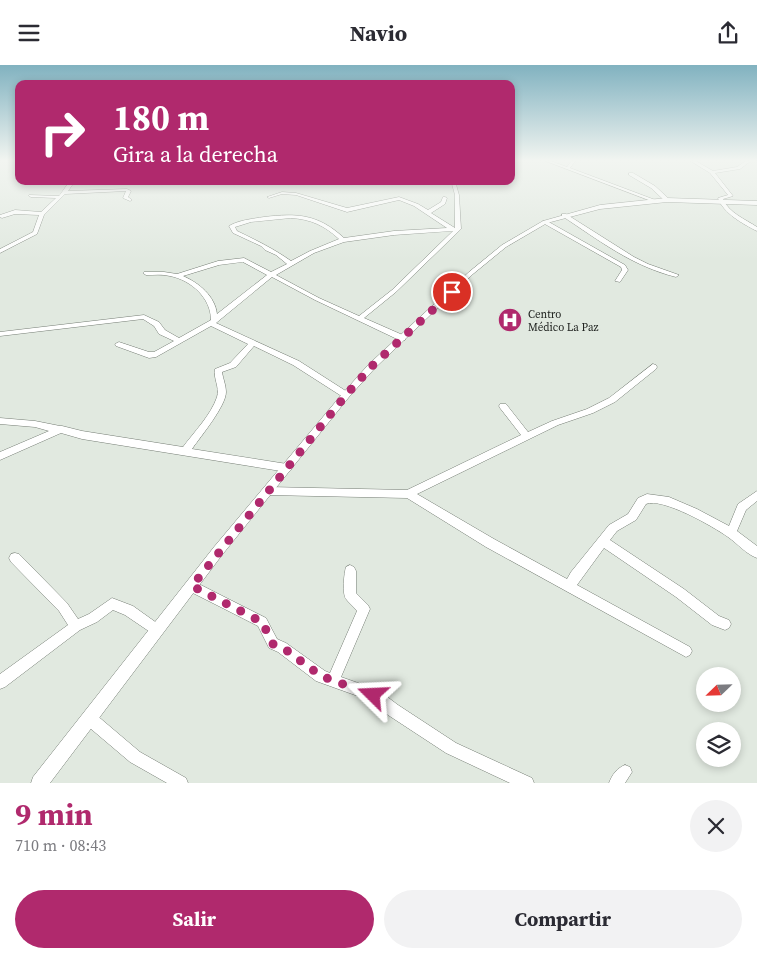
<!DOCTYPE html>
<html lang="es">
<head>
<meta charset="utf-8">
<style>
  body { margin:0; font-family:"Source Serif 4",serif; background:#f2f2f3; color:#2b2b33; height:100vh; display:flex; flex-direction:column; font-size:19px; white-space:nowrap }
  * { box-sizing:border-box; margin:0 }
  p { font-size:16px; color:#7c7c81 }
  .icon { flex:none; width:28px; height:28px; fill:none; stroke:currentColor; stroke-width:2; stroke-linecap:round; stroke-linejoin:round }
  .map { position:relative; height:718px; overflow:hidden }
  .side { display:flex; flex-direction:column; background:#fff; flex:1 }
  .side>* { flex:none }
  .top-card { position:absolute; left:15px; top:15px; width:500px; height:105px; border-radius:10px; box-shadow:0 2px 8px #0003; background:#b0296d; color:#fff; overflow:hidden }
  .needle { width:32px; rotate:247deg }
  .buttons { position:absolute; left:696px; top:602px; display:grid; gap:10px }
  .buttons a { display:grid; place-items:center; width:45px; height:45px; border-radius:50%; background:#fff; box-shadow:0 2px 8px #0003; font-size:25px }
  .pin { position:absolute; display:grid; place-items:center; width:42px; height:42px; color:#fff; margin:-21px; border:2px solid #fff; border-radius:50%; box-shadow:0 1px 5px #0007 }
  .me { position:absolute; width:55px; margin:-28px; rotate:291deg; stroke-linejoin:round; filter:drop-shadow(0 0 4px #0008) }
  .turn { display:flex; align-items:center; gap:18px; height:105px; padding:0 15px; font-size:22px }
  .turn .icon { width:65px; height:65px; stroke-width:2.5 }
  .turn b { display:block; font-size:35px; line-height:42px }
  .round { display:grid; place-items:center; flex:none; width:52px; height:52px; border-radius:26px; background:#f2f2f3 }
  .headline { display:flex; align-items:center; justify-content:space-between; height:85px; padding:0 15px }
  h1 { font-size:30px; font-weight:700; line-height:38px; color:#b0296d }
  .action { display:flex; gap:10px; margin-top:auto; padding:10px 15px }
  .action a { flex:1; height:58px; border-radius:30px; background:#b0296d; color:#fff; font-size:20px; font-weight:700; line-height:58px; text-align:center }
  .action a+a { background:#f2f2f3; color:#2b2b33 }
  header { display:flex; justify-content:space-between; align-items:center; height:65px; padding:0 15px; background:#fff; font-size:22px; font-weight:700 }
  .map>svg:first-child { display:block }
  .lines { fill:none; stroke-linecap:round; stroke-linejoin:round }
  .minor-casing { stroke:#757d74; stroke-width:1 }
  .major-casing { stroke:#757d74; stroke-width:1 }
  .minor { fill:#fff; fill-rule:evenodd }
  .major { fill:#fff; fill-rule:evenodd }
  .route { stroke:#b0296d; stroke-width:9; stroke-dasharray:0 16.2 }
  .labels { text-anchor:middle; stroke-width:5; stroke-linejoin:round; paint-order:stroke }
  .far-poi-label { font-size:11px; fill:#202320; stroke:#e1e9e0; text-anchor:start }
</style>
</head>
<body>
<header><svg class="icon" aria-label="menu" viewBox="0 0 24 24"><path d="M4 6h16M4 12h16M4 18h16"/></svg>Navio<svg class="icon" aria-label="share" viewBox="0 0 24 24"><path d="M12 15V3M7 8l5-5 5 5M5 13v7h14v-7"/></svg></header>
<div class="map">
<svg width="757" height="718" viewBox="0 0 757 718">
  <rect width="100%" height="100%" fill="#e1e9e0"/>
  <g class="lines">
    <g class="minor-casing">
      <path id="minor" d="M543 95H548L567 102 572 95H576L570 103 658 136 654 137Z
        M689 95H694L713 106 737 102 747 95H752L740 104 715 108 733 131 723 134C729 148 745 154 757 162V166C743 159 723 148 718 133L728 130 710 108Z
        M629 108H633L655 121 669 134V136H665L651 123 629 110Z
        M70 116H75L68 126 127 124 131 126 128 132 132 135 130 136 123 133 126 126 65 129 44 150 37 169 0 188V184L33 167 39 150 15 149 2 153 0 152V150L15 145 41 147 56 133 31 132 29 131V130L59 131Z
        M433 116H455L459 130 461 164 396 227 364 253 405 271V275H399L315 235 272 212 216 258 299 296 349 328 350 330 346 333 343 332 293 300 254 281 236 302 222 307C223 314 226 320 226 327 226 341 201 371 192 384L287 399 290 400 292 403 290 406 287 407 82 374 61 368 0 395V387L49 366 35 362 0 359V353L35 356 60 361H62L82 366 183 382C194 367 211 350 217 332 220 322 213 313 215 304L230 298 248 279 211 261 156 292 149 293 116 281 115 279 119 277 149 287H154L174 276 159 269 154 261 143 254 0 271V267L144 250 159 257 165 265 179 273 211 255C211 233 191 215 170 211 162 209 154 210 146 210L143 208 144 207H164L177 209 218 196 244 193 271 207 287 199 276 190 265 185 261 181 233 168 229 161C239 155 252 154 264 152 297 148 318 149 344 173L394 166 447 163 414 141 399 135 347 147 296 130 282 129 269 133 267 132 282 127 296 128 347 143 399 132 418 139 428 145 441 137 443 132H445L447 133 445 139 431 148 455 163V130L452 119ZM291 153C311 154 325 161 339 174L310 186 291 196C274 184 256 175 237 166L235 162 251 157ZM453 166 392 225 359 251 319 233 276 210 314 188 344 177 394 170ZM243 197 267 210 217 249C215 231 199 218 183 211L219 200Z
        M562 149H566L634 192 648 199 679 210 676 212C632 201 600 176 562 151Z
        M543 156H547L625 200 628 205 620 217 615 216 622 205 621 202 543 158Z
        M653 299 656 300 657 302 656 304 615 337 593 348 558 360 417 429 494 474 567 514 571 507 609 460 628 449 638 433 647 429 669 432 697 444 729 461 738 439 757 426V436L746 445 737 466 757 481V493C746 489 738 479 728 472 714 462 662 432 646 439L636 455 617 466 610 475 684 524 719 551 729 555 731 559 729 563 725 565 712 560 676 532 604 483 577 520 690 582 692 586 690 590 686 592 486 482 407 433 268 430 265 429 263 426 265 423 268 422 407 425 521 370 500 343 499 341 500 339H506L528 367 552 356 587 344 609 333Z
        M15 488 19 489 67 538 78 554 89 549 112 533 133 541 161 561 163 565 161 569 157 571 153 569 125 550 113 545 97 557 80 565 5 622 0 624V609L68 560 59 546 11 497 9 493 11 489Z
        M350 500 354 502 356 506V528L368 540 370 544 341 612 378 625 398 640 456 678 532 713 534 718H510L446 688 388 650 369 635 316 616 278 587 269 583 258 561 187 525 185 521 187 517 191 515 266 553 277 574 286 578 325 606 330 608 357 546C354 542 349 538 346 534 342 529 344 508 346 502Z
        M89 646 94 648 140 687 186 713 188 718H167L130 697 84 658 82 653 84 648Z
        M625 700 630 702 632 707 625 718H609C612 710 617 703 625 700Z"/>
    </g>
    <g class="major-casing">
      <path id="major" d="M667 133 757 136V140L667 137 600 144 547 158 506 182 473 209 375 303 349 332 222 490 50 718H31L33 712 214 482 343 328 369 299 469 207 502 180 543 156 600 140Z"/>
    </g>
    <use href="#minor" class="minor"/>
    <use href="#major" class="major"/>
  </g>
  <linearGradient id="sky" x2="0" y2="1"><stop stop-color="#81b2c0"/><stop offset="0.49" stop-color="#f2f5f1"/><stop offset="1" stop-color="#f2f5f1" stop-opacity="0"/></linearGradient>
  <rect width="757" height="195" fill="url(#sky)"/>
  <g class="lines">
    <path class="route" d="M373 630 321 611 282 582 273 579 262 557 192 521 346 330 372 301 452 227"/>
  </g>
  <defs>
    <g id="hospital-disc" transform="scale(1.25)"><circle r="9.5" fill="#b0296d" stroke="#e1e9e0"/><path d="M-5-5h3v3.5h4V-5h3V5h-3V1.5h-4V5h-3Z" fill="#fff"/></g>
  </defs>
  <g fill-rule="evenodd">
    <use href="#hospital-disc" x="510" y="255"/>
  </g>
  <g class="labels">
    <g class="far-poi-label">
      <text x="528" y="253">Centro<tspan x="528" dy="13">Médico La Paz</tspan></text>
    </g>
  </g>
</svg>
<div class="buttons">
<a><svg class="needle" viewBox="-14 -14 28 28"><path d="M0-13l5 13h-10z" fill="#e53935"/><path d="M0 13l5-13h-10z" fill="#7c7c81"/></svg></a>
<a><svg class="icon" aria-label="layers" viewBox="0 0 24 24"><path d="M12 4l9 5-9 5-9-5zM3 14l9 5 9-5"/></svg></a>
</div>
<div class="pin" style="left:452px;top:227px;background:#d93025"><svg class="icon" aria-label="arrive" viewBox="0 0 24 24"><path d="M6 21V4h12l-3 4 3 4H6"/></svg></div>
<svg class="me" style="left:373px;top:630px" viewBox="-20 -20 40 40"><path d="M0-17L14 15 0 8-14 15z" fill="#b0296d" stroke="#fff" stroke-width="4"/></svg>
<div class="top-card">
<div class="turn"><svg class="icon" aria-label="right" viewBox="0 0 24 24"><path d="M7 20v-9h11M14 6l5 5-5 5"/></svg><div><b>180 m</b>Gira a la derecha</div></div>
</div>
</div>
<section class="side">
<div class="headline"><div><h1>9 min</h1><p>710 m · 08:43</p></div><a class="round"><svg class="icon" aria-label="close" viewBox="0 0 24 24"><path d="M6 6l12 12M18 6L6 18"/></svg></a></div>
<div class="action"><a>Salir</a><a>Compartir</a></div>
</section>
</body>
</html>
